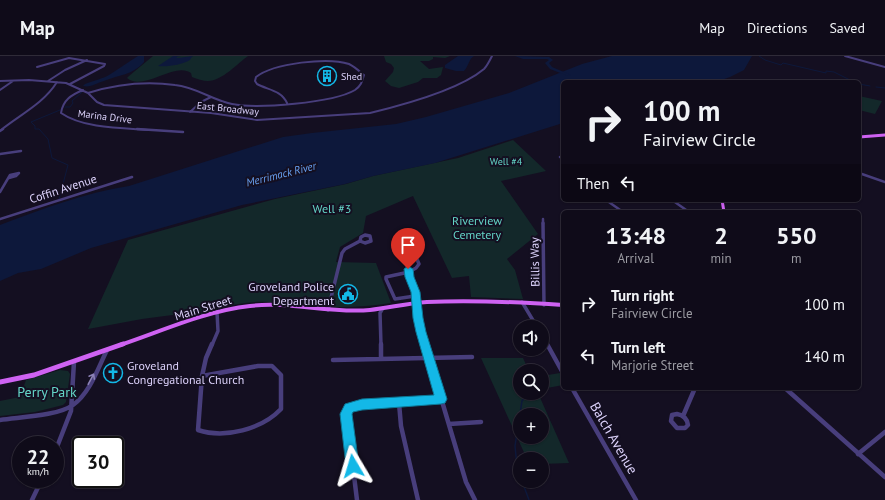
<!DOCTYPE html>
<html lang="en">
<head>
<meta charset="utf-8">
<style>
  body { margin:0; font-family:"PT Sans",sans-serif; background:#1d1926; color:#f1f3f6; height:100vh; display:flex; flex-direction:column; font-size:15px; white-space:nowrap }
  * { box-sizing:border-box; margin:0 }
  p { font-size:13px; color:#9b9ba2 }
  .icon { flex:none; width:22px; height:22px; fill:none; stroke:currentColor; stroke-width:2; stroke-linecap:round; stroke-linejoin:round }
  .map { position:relative; flex:1; overflow:hidden }
  .details { position:absolute; left:561px; top:154px; width:300px; height:180px; display:flex; flex-direction:column; background:#0f0b19; border-radius:6px; box-shadow:0 1px 3px #0004,0 0 0 1px #2f2b38 }
  .details>* { flex:none }
  .top-card { position:absolute; left:561px; top:24px; width:300px; height:122px; border-radius:6px; box-shadow:0 1px 3px #0004,0 0 0 1px #2f2b38; background:#0f0b19; color:#f1f3f6; overflow:hidden }
  .tools { position:absolute; left:513px; top:264px; display:grid; gap:8px }
  .tools a { display:grid; place-items:center; width:36px; height:36px; border-radius:50%; background:#0f0b19; box-shadow:0 1px 3px #0004,0 0 0 1px #2f2b38; font-size:20px }
  .speed { position:absolute; left:12px; top:380px; display:flex; gap:8px; font-size:20px; font-weight:700; text-align:center }
  .speed>* { display:grid; place-content:center; width:52px; height:52px; border-radius:50%; background:#0f0b19; box-shadow:0 1px 3px #0004,0 0 0 1px #2f2b38; line-height:1 }
  .speed small { font-size:10px; font-weight:400 }
  .speed .limit { border:2px solid #111; border-radius:6px; background:#fff; color:#111 }
  .pin { position:absolute; display:grid; place-items:center; width:34px; height:34px; color:#fff; margin:-41px -17px; border-radius:50% 50% 50% 0; rotate:-45deg; box-shadow:0 0 4px #0007 }
  .pin .icon { rotate:45deg }
  .me { position:absolute; width:44px; margin:-22px; rotate:353deg; stroke-linejoin:round; filter:drop-shadow(0 0 3px #0008) }
  .turn { display:flex; align-items:center; gap:14px; height:84px; padding:0 16px; font-size:18px }
  .turn .icon { width:52px; height:52px; stroke-width:2.5 }
  .turn b { display:block; font-size:28px; line-height:34px }
  .then { display:flex; align-items:center; height:38px; padding:0 16px; background:#0003; gap:8px; font-size:15px }
  .eta { display:flex; justify-content:space-evenly; align-items:center; height:68px; text-align:center }
  .eta b { font-size:24px; font-weight:600; line-height:28px }
  ul { padding:0; list-style:none }
  li { display:flex; align-items:center; gap:12px; height:52px; padding:0 16px }
  li div { flex:1 }
  li b { display:block; font-size:15px }
  li em { font-style:normal }
  header { display:flex; align-items:center; gap:24px; box-sizing:border-box; height:56px; padding:0 20px; background:#0f0b19; border-bottom:1px solid #2f2b38 }
  header strong { font-size:19px }
  nav { display:flex; gap:22px; margin-inline-start:auto; font-size:14px }
  .map>svg:first-child { display:block }
  .green { fill:#13282a; fill-rule:evenodd }
  .water { fill:#0d183b }
  .lines { fill:none; stroke-linecap:round; stroke-linejoin:round }
  .stream-far1 { stroke:#0d183b; stroke-width:1 }
  .stream { stroke:#0d183b; stroke-width:1.5 }
  .river { fill:#0d183b; fill-rule:evenodd }
  .minor-far3 { stroke:#483e7c; stroke-width:2 }
  .minor-far2 { stroke:#483e7c; stroke-width:2.5 }
  .minor-far1 { stroke:#483e7c; stroke-width:3.5 }
  .minor { stroke:#483e7c; stroke-width:4.5 }
  .major-far2 { stroke:#ce62f2; stroke-width:3 }
  .major-far1 { stroke:#ce62f2; stroke-width:4 }
  .major { stroke:#ce62f2; stroke-width:5 }
  .oneway { stroke:#8b81b5 }
  .route { fill:#13b8e7; stroke:#0c7896 }
  .labels { text-anchor:middle; stroke-width:4; stroke-linejoin:round; paint-order:stroke }
  .far-poi-label { font-size:10px; fill:#dcd2fb; stroke:#140f21; text-anchor:start }
  .far-street-label { font-size:10px; fill:#dcd2fb; stroke:#140f21 }
  .far-park-label { font-size:10px; fill:#64d5c7; stroke:#140f21 }
  .far-water-label { font-size:11px; font-style:italic; fill:#69a2f3; stroke:#140f21 }
  .street-label { font-size:12px; fill:#dcd2fb; stroke:#140f21 }
  .park-label { font-size:12px; fill:#64d5c7; stroke:#140f21 }
  .poi-label { font-size:12px; fill:#dcd2fb; stroke:#140f21; text-anchor:end }
  .near-park-label { font-size:14px; fill:#64d5c7; stroke:#140f21 }
  .near-street-label { font-size:14px; fill:#dcd2fb; stroke:#140f21 }
</style>
</head>
<body>
<header>
<strong>Map</strong>
<nav><a>Map</a><a>Directions</a><a>Saved</a></nav>
</header>
<div class="map">
<svg width="885" height="444" viewBox="0 0 885 444">
  <rect width="100%" height="100%" fill="#140f21"/>
  <path class="green" d="M153 0H248C238 7 222 25 208 25 203 25 197 23 192 21L191 17C175 5 143 36 127 22L129 20Z
    M384 0H450L445 2 433 1V3L429 5H420L429 13 443 11 441 19 437 22H423L418 26 399 32 391 30 385 25 393 16 394 12 391 8 386 6Z
    M859 40 882 45 875 58 859 54Z
    M513 84 546 115 501 125 538 178 507 203 515 214 523 243 471 241 469 220 452 222 413 140 366 160 363 177 340 191 336 206 376 207 391 247C366 251 340 252 314 250 289 248 264 243 238 248 224 250 210 256 197 260L195 256 142 263 88 273 128 184 275 143 346 128 373 120 458 102Z
    M481 302H523L529 315H520V337H538L569 407 542 408V403H527ZM520 359H542V381H520Z
    M60 314 68 315 70 318 66 346 63 349 35 356 0 360V345L20 341 26 324Z
    M560 317 563 322V329L542 333V320Z"/>
  <path class="water" d="M138 0H144V6C133 19 118 19 104 25 96 27 91 32 83 30L85 28C92 25 102 23 109 19 119 13 128 6 138 0Z
    M173 0H181L176 1 178 2 193 0 191 2 190 4C181 9 168 11 158 10Z
    M458 0H474C468 4 469 10 464 15H456L445 12V9Z
    M612 0H752L744 14 730 21 716 26H563V67L435 107 373 120 345 128 242 149 91 192 41 213 18 217 0 225V169C42 153 84 137 129 130L283 81 312 77 396 68 426 61 509 37 582 8Z"/>
  <g class="lines">
    <path class="stream-far1" d="M759 0 765 4 781 9 783 7 826 17V15L834 16 854 26
      M859 28 870 30
      M876 31 885 32
      M65 51H70L73 47 72 45 82 36
      M59 143 68 109 52 102 48 83 39 73H35V70L31 66 60 54"/>
    <path class="stream" d="M520 423 514 419 517 410 515 390 522 345 529 337
      M522 425 529 444"/>
    <path class="river" d="M515 0 549 1 553 4 549 7 552 11 571 19 568 20 550 13 545 7 549 4 547 3H523Z"/>
    <path class="minor-far3" d="M845 0 885 11
      M37 11 69 2 105 8 104 10 70 28
      M0 25 29 24 66 27 88 37 97 46 104 49 211 57 257 64 370 57C403 49 459 34 484 13 487 10 490 4 492 0
      M48 25 65 14 87 4
      M0 34 13 25
      M83 34C71 39 63 44 61 57 84 73 124 72 151 74
      M88 37C117 28 145 25 175 29 196 31 212 44 232 48 257 53 333 47 355 34 361 30 362 26 364 19 359 15 355 11 349 8 328 1 274 7 256 21L255 25 257 28C268 34 281 34 287 47
      M190 56 201 46 211 41
      M1 74C21 58 43 48 57 26"/>
    <path class="minor-far2" d="M137 73 183 76
      M0 75 3 73
      M0 98 21 95
      M560 101 563 103
      M859 117 885 126
      M0 136 10 119 19 117 16 120 9 122
      M606 144 623 156
      M672 144 689 156
      M0 163 132 121
      M543 163V168"/>
    <path class="minor-far1" d="M543 167 544 249
      M365 179 370 180 371 185 365 187 360 185 361 181Z
      M409 199 416 201 419 208 416 212 409 216 405 203Z
      M409 216C416 240 419 265 425 289
      M409 216 386 221V223L395 243 415 240
      M522 246 537 271
      M328 254 342 197 345 193 360 185
      M542 280 547 289
      M212 289 218 275 217 256
      M381 289 380 257 383 252"/>
    <path class="minor" d="M381 288V303
      M425 288 466 426 475 444
      M547 288 563 317
      M333 304 472 301
      M258 310H272L281 319V353C262 373 225 383 198 374L202 320Z
      M202 320 206 302 212 288
      M572 332 636 444
      M785 332 885 421
      M399 347 441 343
      M677 358C683 359 687 362 688 369L685 372H677L671 365 672 359Z
      M683 360 695 332
      M0 364C19 361 58 360 73 349 90 337 98 312 107 294
      M449 368 481 366
      M55 396 71 355 74 306
      M858 398 885 376
      M32 444 42 423
      M357 444 346 355 353 350 399 347 401 370 418 444"/>
    <path class="major-far2" d="M859 81 885 79
      M722 144 724 156"/>
    <path class="major-far1" d="M120 289C162 275 205 255 250 250 290 245 330 258 370 254 389 252 408 247 427 246 473 244 518 246 563 249"/>
    <path class="major" d="M0 326 34 319 123 288"/>
  </g>
  <defs><path id="oneway-shaft" d="M-6 0H5M1.5-3L5.5 0L1.5 3" fill="none" stroke-width="1.6" stroke-linecap="round" stroke-linejoin="round"/></defs>
  <use class="oneway" href="#oneway-shaft" transform="translate(91 323) rotate(-62)"/>
  <path class="route" d="M408 210 413 213 414 221 420 236 423 262 426 276 447 343 445 347 441 348 362 354 353 356 352 358 359 410 357 415 353 417 348 415 346 410 340 358 345 348 362 343 434 339 416 276 413 262 411 236 405 221 404 213Z"/>
  <defs>
    <g id="building-ring" transform="scale(1)"><circle r="9.5" fill="#140f21" stroke="#13b8e7" stroke-width="1.5"/><path d="M-4-6H4V6H1V3H-1V6H-4ZM-2.5-4.3h1.7v1.8h-1.7ZM.8-4.3h1.7v1.8H.8ZM-2.5-1h1.7V.8h-1.7ZM.8-1h1.7V.8H.8Z" fill="#13b8e7"/></g>
    <g id="civic-ring" transform="scale(1)"><circle r="9.5" fill="#140f21" stroke="#13b8e7" stroke-width="1.5"/><path d="M-.6-6.5H3V-4.5H.6V-3L4-1V1h2V6H-6V1h2V-1L-.6-3ZM-1.2 2.5V6h2.4V2.5Z" fill="#13b8e7"/></g>
    <g id="church-ring" transform="scale(1)"><circle r="9.5" fill="#140f21" stroke="#13b8e7" stroke-width="1.5"/><path d="M-1.2-6h2.4v3.5h3.3v2.4h-3.3V6h-2.4V-.1h-3.3v-2.4h3.3Z" fill="#13b8e7"/></g>
  </defs>
  <g fill-rule="evenodd">
    <use href="#building-ring" x="327" y="20"/>
    <use href="#civic-ring" x="348" y="238"/>
    <use href="#church-ring" x="113" y="317"/>
  </g>
  <g class="labels">
    <g class="far-poi-label">
      <text x="341" y="24">Shed</text>
    </g>
    <g class="far-street-label">
      <text transform="translate(228 52) rotate(6)" y="4">East Broadway</text>
      <text transform="translate(105 60) rotate(7)" y="4">Marina Drive</text>
    </g>
    <g class="far-park-label">
      <text x="506" y="109">Well #4</text>
    </g>
    <g class="far-water-label">
      <text transform="translate(281 118) rotate(-14)" y="4">Merrimack River</text>
    </g>
    <g class="street-label">
      <text transform="translate(63 133) rotate(-18)" y="4">Coffin Avenue</text>
      <text transform="translate(535 206) rotate(-91)" y="4">Billis Way</text>
      <text transform="translate(203 252) rotate(-17)" y="4">Main Street</text>
    </g>
    <g class="park-label">
      <text x="332" y="157">Well #3</text>
      <text x="477" y="169">Riverview<tspan x="477" dy="14">Cemetery</tspan></text>
    </g>
    <g class="poi-label">
      <text x="334" y="235">Groveland Police<tspan x="334" dy="14">Department</tspan></text>
      <text x="127" y="314" text-anchor="start">Groveland<tspan x="127" dy="14">Congregational Church</tspan></text>
    </g>
    <g class="near-park-label">
      <text x="47" y="341">Perry Park</text>
    </g>
    <g class="near-street-label">
      <text transform="translate(614 382) rotate(60)" y="5">Balch Avenue</text>
    </g>
  </g>
</svg>
<div class="tools">
<a><svg class="icon" aria-label="sound" viewBox="0 0 24 24"><path d="M4 9h4l5-4v14l-5-4H4zM17 9q2 3 0 6"/></svg></a>
<a><svg class="icon" aria-label="search" viewBox="0 0 24 24"><circle cx="10" cy="10" r="6"/><path d="M15 15l6 6"/></svg></a>
<a>+</a>
<a>−</a>
</div>
<div class="speed"><div>22<small>km/h</small></div><div class="limit">30</div></div>
<div class="pin" style="left:408px;top:213px;background:#d93025"><svg class="icon" aria-label="arrive" viewBox="0 0 24 24"><path d="M6 21V4h12l-3 4 3 4H6"/></svg></div>
<svg class="me" style="left:353px;top:410px" viewBox="-20 -20 40 40"><path d="M0-17L14 15 0 8-14 15z" fill="#13b8e7" stroke="#fff" stroke-width="4"/></svg>
<div class="top-card">
<div class="turn"><svg class="icon" aria-label="right" viewBox="0 0 24 24"><path d="M7 20v-9h11M14 6l5 5-5 5"/></svg><div><b>100 m</b>Fairview Circle</div></div>
<div class="then">Then<svg class="icon" aria-label="left" viewBox="0 0 24 24"><path d="M17 20v-9H6M10 6l-5 5 5 5"/></svg></div>
</div>
<section class="details">
<div class="eta">
<div><b>13:48</b><p>Arrival</p></div>
<div><b>2</b><p>min</p></div>
<div><b>550</b><p>m</p></div>
</div>
<ul>
<li><svg class="icon" aria-label="right" viewBox="0 0 24 24"><path d="M7 20v-9h11M14 6l5 5-5 5"/></svg><div><b>Turn right</b><p>Fairview Circle</p></div><em>100 m</em></li>
<li><svg class="icon" aria-label="left" viewBox="0 0 24 24"><path d="M17 20v-9H6M10 6l-5 5 5 5"/></svg><div><b>Turn left</b><p>Marjorie Street</p></div><em>140 m</em></li>
</ul>
</section>
</div>
</body>
</html>
